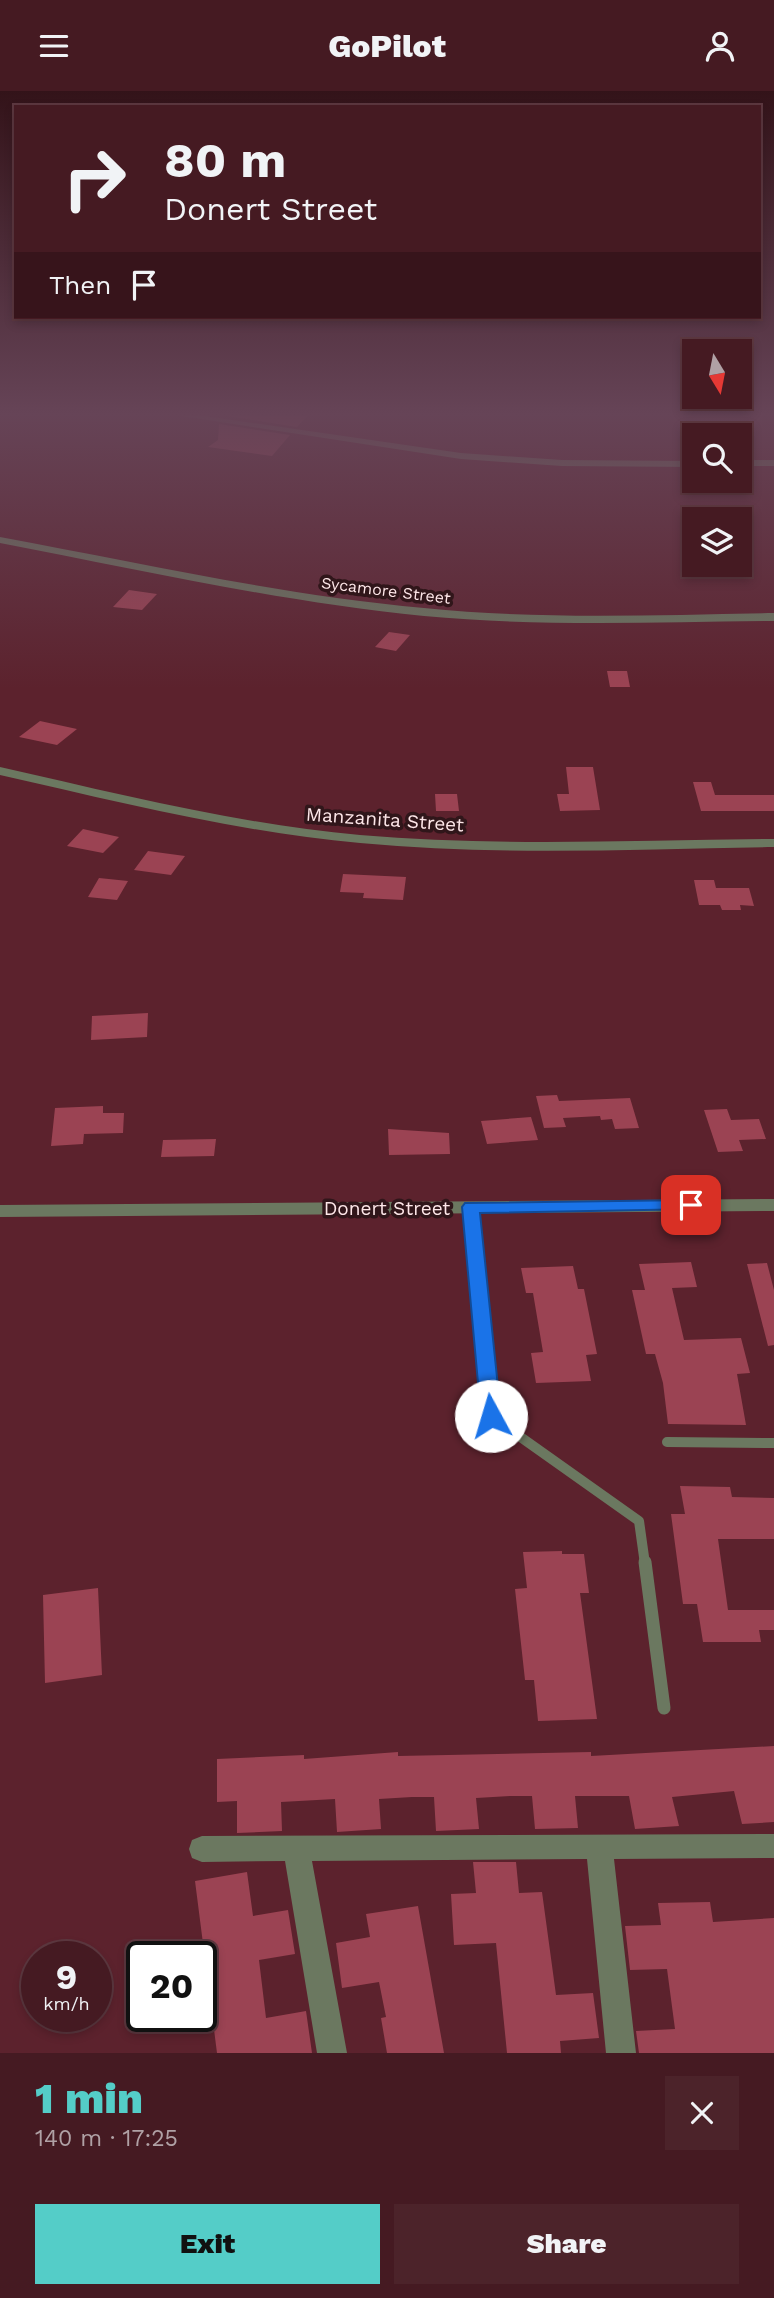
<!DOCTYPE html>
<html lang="en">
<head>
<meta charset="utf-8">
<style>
  body { margin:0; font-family:"Work Sans",sans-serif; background:#4c232a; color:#f1f3f6; height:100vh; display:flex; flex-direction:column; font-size:26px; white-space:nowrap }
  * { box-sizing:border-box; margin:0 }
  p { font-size:23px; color:#b0a1a5 }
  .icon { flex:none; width:38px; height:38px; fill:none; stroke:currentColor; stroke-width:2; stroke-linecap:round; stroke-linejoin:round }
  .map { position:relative; height:1962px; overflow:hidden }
  .drawer { display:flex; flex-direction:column; background:#451a22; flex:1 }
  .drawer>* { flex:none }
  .top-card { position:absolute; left:14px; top:14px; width:747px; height:214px; border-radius:0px; box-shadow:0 4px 10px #0003,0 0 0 2px #5d3840; background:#451a22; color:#f1f3f6; overflow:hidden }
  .needle { width:46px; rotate:170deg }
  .buttons { position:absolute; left:682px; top:248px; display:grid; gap:14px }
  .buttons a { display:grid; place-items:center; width:70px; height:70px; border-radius:0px; background:#451a22; box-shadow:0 4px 10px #0003,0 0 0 2px #5d3840; font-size:35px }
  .speed { position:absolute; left:21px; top:1850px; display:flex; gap:14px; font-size:35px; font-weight:700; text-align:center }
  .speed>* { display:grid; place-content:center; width:91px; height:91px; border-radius:50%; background:#451a22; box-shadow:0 4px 10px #0003,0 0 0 2px #5d3840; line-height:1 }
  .speed small { font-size:18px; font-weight:400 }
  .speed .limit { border:4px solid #111; border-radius:10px; background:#fff; color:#111 }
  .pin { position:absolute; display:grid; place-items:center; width:60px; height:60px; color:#fff; margin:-30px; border-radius:14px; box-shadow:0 4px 10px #0006 }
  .me { position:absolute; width:77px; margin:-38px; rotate:354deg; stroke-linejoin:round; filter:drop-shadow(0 0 5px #0008) }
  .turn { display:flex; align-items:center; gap:24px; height:147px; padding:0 35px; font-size:32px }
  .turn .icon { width:91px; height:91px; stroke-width:2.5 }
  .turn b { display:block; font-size:49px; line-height:60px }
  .then { display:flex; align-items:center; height:66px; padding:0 35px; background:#0003; gap:14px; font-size:26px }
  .round { display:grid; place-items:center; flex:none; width:74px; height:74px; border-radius:0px; background:#4c232a }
  .head { display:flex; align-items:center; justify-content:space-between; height:119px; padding:0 35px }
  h1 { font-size:42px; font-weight:800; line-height:52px; color:#54cdc8 }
  .button { display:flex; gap:14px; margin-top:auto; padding:14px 35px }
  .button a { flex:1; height:80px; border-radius:0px; background:#54cdc8; color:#111; font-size:28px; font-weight:800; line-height:80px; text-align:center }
  .button a+a { background:#4c232a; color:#f1f3f6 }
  header { display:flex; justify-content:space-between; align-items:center; height:91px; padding:0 35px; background:#451a22; font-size:32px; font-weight:800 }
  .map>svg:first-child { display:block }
  .building { fill:#9b4353 }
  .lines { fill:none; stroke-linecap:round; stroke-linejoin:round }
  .service-far1 { stroke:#6b7860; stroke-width:10 }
  .service { stroke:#6b7860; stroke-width:13 }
  .minor { fill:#6b7860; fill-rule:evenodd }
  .route { fill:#1a73e8; stroke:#114b97; stroke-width:2 }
  .labels { text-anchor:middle; stroke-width:7; stroke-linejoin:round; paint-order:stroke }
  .far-street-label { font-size:16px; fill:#fee7e9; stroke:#30161a }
  .street-label { font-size:19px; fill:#fee7e9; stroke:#30161a }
</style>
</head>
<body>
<header><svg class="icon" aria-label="menu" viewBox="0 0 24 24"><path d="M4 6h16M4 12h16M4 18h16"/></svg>GoPilot<svg class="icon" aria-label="person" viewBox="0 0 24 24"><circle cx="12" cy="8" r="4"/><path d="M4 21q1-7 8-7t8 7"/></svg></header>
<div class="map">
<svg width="774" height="1962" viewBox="0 0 774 1962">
  <rect width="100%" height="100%" fill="#5c222d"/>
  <path class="building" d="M220 324H308L297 336Z
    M219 333 290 344 272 365 208 356 218 349Z
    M129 499 157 503 142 519 113 516Z
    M389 541 410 544 396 560 375 556Z
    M607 580H627L630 596H610Z
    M40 630 77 638 57 654 19 646Z
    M566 676H593L600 719 560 720 557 703H569Z
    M693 691H711L715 704H774V720H701Z
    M435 703H457L459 720H436Z
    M83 738 119 746 103 762 67 755Z
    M148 760 185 765 171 784 134 779Z
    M343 783 406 786 403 809 363 807 364 802 340 801Z
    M99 787 128 790 117 809 88 806Z
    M694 789H714L716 797H749L754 815 740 814 741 819H722L720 814H699Z
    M148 922 147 946 91 949 92 925Z
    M557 1004 559 1010 630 1007 639 1037 615 1038 612 1028 601 1029 600 1025 563 1027 566 1036 544 1037 536 1005Z
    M103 1015V1022H124L123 1042 84 1043 83 1053 51 1055 55 1017Z
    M727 1018 731 1029 759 1028 766 1048 739 1049 743 1060 718 1061 704 1019Z
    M531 1026 538 1049 487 1053 481 1030Z
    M388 1038 449 1042 450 1063 389 1064Z
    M216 1048 214 1065 161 1066 163 1049Z
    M691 1171 697 1196 672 1197 684 1249 741 1247 750 1282 737 1283 746 1334 668 1333 663 1292 655 1263H646L632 1199H645L639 1173Z
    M767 1172 774 1199V1254L768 1255 747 1173Z
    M573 1175 578 1198H584L597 1263 586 1264 591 1290 536 1292 531 1262 543 1261 533 1202H526L521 1177Z
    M680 1395 730 1396 732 1406 774 1407V1448H718L728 1519H774V1539H759L761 1551H703L697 1513H683L671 1423H685Z
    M562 1460V1463H584L589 1502H580L597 1628 538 1630 534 1589H525L515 1498 527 1497 523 1461Z
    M98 1497 102 1584 45 1592 43 1504Z
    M774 1655V1731L742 1733 734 1700 672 1706 679 1735 635 1738 629 1705H575L578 1737 535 1738 532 1705H510L476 1707 479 1738 436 1740 434 1706H412L379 1708 381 1738 337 1741 335 1708 281 1711 282 1740 237 1742V1710L217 1711V1668L304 1664V1668L398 1661V1665L591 1661V1665Z
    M473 1771H516L519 1802 542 1801 556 1904 593 1902 599 1947 560 1950 561 1962H507L496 1852 454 1854 451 1803 476 1802Z
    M247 1781 253 1825 288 1819 295 1863 259 1869 266 1927 306 1920 312 1962H217L195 1790Z
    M710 1811 713 1831 774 1827V1962H639L636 1940 675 1938 667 1878 630 1879 625 1835 661 1834 658 1812Z
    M418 1815 444 1962H387L381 1927 386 1926 379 1891 342 1897 336 1852 370 1846 366 1823Z"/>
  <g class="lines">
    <path class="service-far1" d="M471 1116 491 1325 639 1430 645 1473
      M667 1351 774 1352"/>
    <path class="service" d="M645 1471 664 1617"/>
    <path class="minor" d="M175 324H198L461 362 562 369 695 370V376L562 375 461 368Z
      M740 369H774V375H740Z
      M0 446C141 472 281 504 424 517 540 529 657 524 774 522V530C657 531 540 536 424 525 281 511 141 479 0 452Z
      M0 676C119 703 238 733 360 744 497 756 636 749 774 748V756C636 758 497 765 360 752 238 741 119 711 0 684Z
      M774 1108V1120L0 1126V1114Z
      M774 1743V1767L614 1768 636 1962H606L587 1768 312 1770 347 1962H317L285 1770 202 1771 192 1767 189 1758 192 1749 202 1745Z"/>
  </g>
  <linearGradient id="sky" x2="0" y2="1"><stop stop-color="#331319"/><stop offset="0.54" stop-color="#664457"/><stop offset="1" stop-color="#664457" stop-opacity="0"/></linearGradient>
  <rect width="774" height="598" fill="url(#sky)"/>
  <path class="route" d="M691 1109 700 1114 698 1118 480 1122 501 1325 498 1330 491 1332 484 1330 481 1325 462 1116 465 1112Z"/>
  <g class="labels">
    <g class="far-street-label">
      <text transform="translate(386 499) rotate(7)" y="6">Sycamore Street</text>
    </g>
    <g class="street-label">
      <text transform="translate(385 728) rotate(4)" y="7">Manzanita Street</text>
      <text x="387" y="1124">Donert Street</text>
    </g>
  </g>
</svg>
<div class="buttons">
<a><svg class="needle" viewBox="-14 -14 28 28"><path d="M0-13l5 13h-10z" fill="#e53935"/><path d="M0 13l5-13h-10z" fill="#b0a1a5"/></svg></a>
<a><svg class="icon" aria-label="search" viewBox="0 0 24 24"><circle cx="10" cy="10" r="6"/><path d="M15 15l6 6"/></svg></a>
<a><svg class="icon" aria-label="layers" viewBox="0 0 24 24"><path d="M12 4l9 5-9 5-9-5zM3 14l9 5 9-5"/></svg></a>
</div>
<div class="speed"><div>9<small>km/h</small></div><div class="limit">20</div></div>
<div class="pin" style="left:691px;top:1114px;background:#d93025"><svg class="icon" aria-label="arrive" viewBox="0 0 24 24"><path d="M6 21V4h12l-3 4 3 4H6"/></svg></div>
<svg class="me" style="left:491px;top:1325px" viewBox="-20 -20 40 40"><circle r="19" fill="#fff"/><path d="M0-13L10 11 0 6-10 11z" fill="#1a73e8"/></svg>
<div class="top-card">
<div class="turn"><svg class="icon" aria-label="right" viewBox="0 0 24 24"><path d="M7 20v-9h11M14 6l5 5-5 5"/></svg><div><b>80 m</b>Donert Street</div></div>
<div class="then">Then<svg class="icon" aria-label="arrive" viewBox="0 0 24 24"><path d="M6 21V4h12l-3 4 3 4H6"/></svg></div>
</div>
</div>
<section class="drawer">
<div class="head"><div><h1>1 min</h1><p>140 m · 17:25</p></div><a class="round"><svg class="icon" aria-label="close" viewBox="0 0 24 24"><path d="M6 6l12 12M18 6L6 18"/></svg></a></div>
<div class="button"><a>Exit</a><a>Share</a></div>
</section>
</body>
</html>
